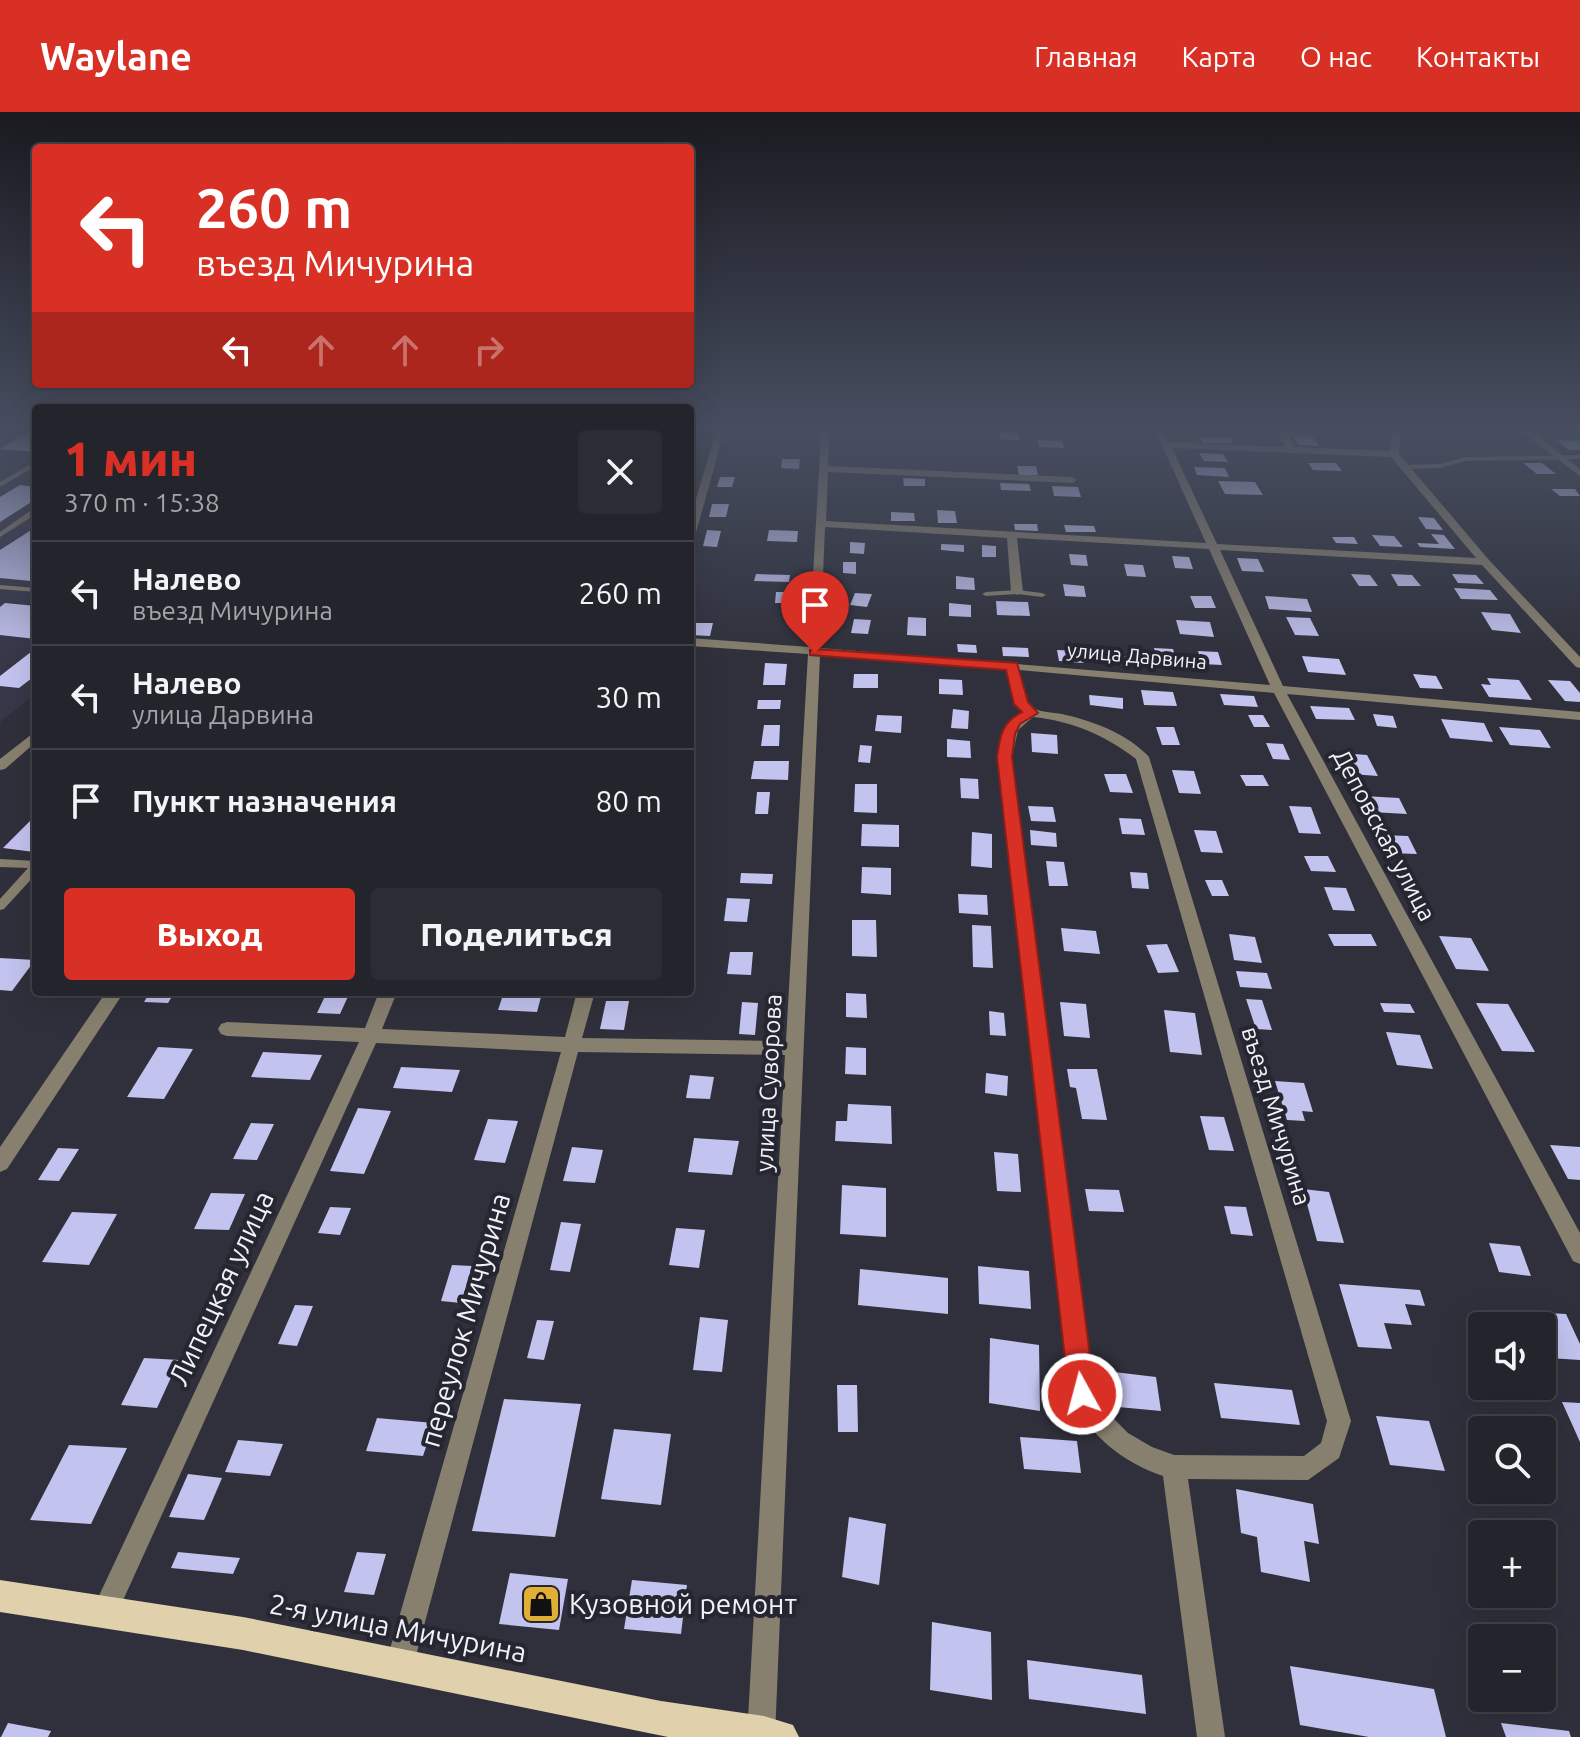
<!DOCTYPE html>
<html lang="ru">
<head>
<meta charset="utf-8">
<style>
  body { margin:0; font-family:Ubuntu,sans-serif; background:#2b2c34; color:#f1f3f6; height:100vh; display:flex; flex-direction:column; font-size:30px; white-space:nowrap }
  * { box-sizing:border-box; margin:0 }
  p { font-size:26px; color:#a3a4a9 }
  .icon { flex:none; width:44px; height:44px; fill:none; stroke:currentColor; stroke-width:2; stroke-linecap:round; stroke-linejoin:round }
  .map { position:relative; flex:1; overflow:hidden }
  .details { position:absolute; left:32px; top:292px; width:662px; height:592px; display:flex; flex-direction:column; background:#23242c; border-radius:8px; box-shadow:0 8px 32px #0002,0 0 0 2px #404148 }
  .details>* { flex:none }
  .guide { position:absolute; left:32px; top:32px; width:662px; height:244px; border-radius:8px; box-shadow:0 8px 32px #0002,0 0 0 2px #404148; background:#d93025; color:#fff; overflow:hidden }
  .controls { position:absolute; left:1468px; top:1200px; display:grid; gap:16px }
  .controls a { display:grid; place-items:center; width:88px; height:88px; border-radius:8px; background:#23242c; box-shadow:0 8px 32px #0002,0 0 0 2px #404148; font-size:40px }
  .pin { position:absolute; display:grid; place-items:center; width:68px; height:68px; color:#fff; margin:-82px -34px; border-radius:50% 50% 50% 0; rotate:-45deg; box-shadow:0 0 8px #0007 }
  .pin .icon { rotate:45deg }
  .me { position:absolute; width:88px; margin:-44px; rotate:353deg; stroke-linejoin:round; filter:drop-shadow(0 0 6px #0008) }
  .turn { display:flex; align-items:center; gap:28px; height:168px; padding:0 32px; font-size:36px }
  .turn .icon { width:104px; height:104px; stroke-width:2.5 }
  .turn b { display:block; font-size:56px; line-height:68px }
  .lanes { display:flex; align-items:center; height:76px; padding:0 32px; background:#0003; justify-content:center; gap:40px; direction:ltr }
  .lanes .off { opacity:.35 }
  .round { display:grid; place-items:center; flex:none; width:84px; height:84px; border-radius:8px; background:#2b2c34 }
  .head { display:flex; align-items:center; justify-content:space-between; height:136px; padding:0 32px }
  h1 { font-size:48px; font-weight:800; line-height:60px; color:#d93025 }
  .button { display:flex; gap:16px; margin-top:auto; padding:16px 32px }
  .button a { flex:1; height:92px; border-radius:8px; background:#d93025; color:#fff; font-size:32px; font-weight:800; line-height:92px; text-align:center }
  .button a+a { background:#2b2c34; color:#f1f3f6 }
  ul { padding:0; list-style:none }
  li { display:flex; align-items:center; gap:24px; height:104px; padding:0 32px; border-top:2px solid #404148 }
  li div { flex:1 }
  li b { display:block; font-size:30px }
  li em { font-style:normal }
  header { display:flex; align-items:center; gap:48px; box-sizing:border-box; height:112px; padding:0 40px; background:#d93025; color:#fff }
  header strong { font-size:38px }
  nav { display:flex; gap:44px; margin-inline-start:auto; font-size:28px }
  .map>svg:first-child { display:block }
  .built { fill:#373749 }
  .building { fill:#c2c3ef }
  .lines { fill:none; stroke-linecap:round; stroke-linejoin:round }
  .lane { fill:#88806f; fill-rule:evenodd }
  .street { fill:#88806f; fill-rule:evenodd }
  .primary { fill:#e1d0ac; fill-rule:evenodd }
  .route { fill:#d93025; stroke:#8d1f18; stroke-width:2 }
  .labels { text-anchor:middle; stroke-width:8; stroke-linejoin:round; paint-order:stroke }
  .far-street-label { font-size:20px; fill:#f1f1f9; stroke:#252630 }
  .street-label { font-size:24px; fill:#f1f1f9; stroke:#252630 }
  .near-street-label { font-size:28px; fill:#f1f1f9; stroke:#252630 }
  .near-poi-label { font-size:28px; fill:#f1f1f9; stroke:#252630; text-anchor:start }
</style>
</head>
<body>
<header>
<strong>Waylane</strong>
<nav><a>Главная</a><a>Карта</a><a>О нас</a><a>Контакты</a></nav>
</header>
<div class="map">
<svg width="1580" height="1625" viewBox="0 0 1580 1625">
  <rect width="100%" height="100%" fill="#2f303b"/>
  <path class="built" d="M0 320H36V581L0 610Z"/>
  <path class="building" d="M28 320H36V340L0 337Z
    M999 320H1018L1020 328 1000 327Z
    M1293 324H1312L1319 334 1299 333Z
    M1200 325 1231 326 1233 331H1203Z
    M1037 328 1062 329 1064 336 1039 335Z
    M1557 328 1580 329V338H1569Z
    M1199 341 1223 342 1228 350 1204 349Z
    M782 347H800L799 357 781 356Z
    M1308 351H1336L1342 359 1313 358Z
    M1523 351H1542L1556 362H1537Z
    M1017 354H1036L1038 363H1019Z
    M1194 355 1225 356 1229 365 1197 363Z
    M720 365H735L732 375H717Z
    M903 366 925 367V374H904Z
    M1218 369 1255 370 1263 383 1225 382Z
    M1000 371 1029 372 1031 379 1001 378Z
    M20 373 36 375V387L0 410V385Z
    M1052 374 1078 375 1081 385 1054 384Z
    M1551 377H1575L1580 384H1560Z
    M712 392H729L726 405H709Z
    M937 398 955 399 957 411H938Z
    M891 400 914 401 915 409H891Z
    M1418 405 1434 406 1443 418 1426 417Z
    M1014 412H1037L1038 419 1015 418Z
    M1064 413 1094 414 1096 420H1066Z
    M36 415V465L31 469 0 466V438Z
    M707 418 721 419 717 435 703 434Z
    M769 418 798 419 797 430 767 429Z
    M1431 422 1444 423 1455 437 1420 435 1417 431 1439 432Z
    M1372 423 1394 424 1403 435 1380 434Z
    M1332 425H1354L1358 432 1336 431Z
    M850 430 865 431 864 442 850 441Z
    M941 432 964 433V440L941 438Z
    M982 433 996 434V445H982Z
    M1069 442 1086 443 1088 454 1071 453Z
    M1172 444 1189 445 1193 457 1175 456Z
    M1237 446 1258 447 1264 460 1242 459Z
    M843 450H856V462L843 461Z
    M1124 452 1143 453 1146 465 1127 464Z
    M756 462 790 463 789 470 754 469Z
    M1351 462 1370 463 1378 474H1359Z
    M1391 462 1412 463 1421 474H1398Z
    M1452 462 1476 463 1484 472 1458 471Z
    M956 464 974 466 975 478 956 477Z
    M1063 472 1084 474 1086 485 1065 484Z
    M1454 476 1490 478 1498 488 1461 487Z
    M776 480H789L788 491H775Z
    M855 481 872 482 867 495 850 493Z
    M1190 484H1211L1216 496H1195Z
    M1265 484 1307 487 1312 500 1269 497Z
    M996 489 1028 490 1030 504 997 503Z
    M5 491 36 494V527L0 523V495Z
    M949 491 971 493V505L949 504Z
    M1481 500 1510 502 1521 521 1492 518Z
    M908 505 926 506V524L907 523Z
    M1286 505 1310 506 1319 524 1295 523Z
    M854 507 871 508 868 522 851 521Z
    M1176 508 1210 510 1214 525 1180 522Z
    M690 511H713L710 524 690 523Z
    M957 532 976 533 977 541 958 540Z
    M1002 535 1028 536 1029 545 1003 544Z
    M36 536V563L19 576 0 574V564Z
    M1154 536 1173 537 1179 556 1159 555Z
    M1057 538 1082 539 1084 551 1059 549Z
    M1198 539 1218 540 1222 553 1202 552Z
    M1105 544 1132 545 1134 554 1106 552Z
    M1302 544 1339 547 1346 563 1308 560Z
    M765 551 787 552 785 573H763Z
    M854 562H878V576H853Z
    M1413 562 1436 564 1443 577 1420 576Z
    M1487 566 1519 568 1532 588 1489 585 1481 572 1491 573Z
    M939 567 962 568 963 583 939 582Z
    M1548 568 1570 569 1580 581V590L1565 589Z
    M1141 578 1173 580 1177 594 1144 593Z
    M1220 582 1254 584 1258 595 1224 593Z
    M1089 583 1123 586V597L1090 593Z
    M758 588H781L780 597H757Z
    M1310 594 1349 596 1355 608 1316 607Z
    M953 597 969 599 968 617 951 616Z
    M1373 602 1393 604 1397 616 1377 614Z
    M877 603 902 604 901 621 875 619Z
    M1248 603H1263L1270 615H1254Z
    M1441 607 1484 611 1493 630 1450 626Z
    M764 613H780L779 634H761Z
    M1156 615H1174L1180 633H1162Z
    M1499 615 1540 618 1551 636 1510 633Z
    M1031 621 1057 623 1058 642 1032 640Z
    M947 627 970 629 971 646 947 645Z
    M1266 631 1283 632 1290 648 1273 647Z
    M860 633 872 634 870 651 858 650Z
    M1341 641 1367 643 1378 664 1351 662Z
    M754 649H789L788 668 751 667Z
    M1172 658 1194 659 1201 682 1179 681Z
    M1104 662H1126L1133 681 1110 680Z
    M1240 663H1263L1269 674H1246Z
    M960 666 978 667 979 687 961 686Z
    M855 672H877V701L854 700Z
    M757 680H770L768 702H755Z
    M1363 684 1399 686 1407 702 1371 700Z
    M1028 694 1053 695 1056 710 1031 709Z
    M1289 694 1311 695 1321 722 1299 721Z
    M36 703 34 740 3 736Z
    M1119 706 1141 707 1145 723 1122 722Z
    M862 712 899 713V735L861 734Z
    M1030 718 1056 721 1057 735 1031 733Z
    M1194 718 1216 719 1223 741 1201 740Z
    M972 720 992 722V756L971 754Z
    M1380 723 1408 724 1417 742 1389 741Z
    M1304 744H1328L1336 760 1311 759Z
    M1046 749 1064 750 1068 774H1049Z
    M862 755 891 756V783L861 781Z
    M1130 760 1147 761 1149 777 1132 776Z
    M741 761 773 762 772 772 740 771Z
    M1205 768H1222L1229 784H1212Z
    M1324 775 1346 776 1355 799 1333 798Z
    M958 782 987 783 988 803 959 801Z
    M727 786 750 787 747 810 724 809Z
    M852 808H876L877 845 852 844Z
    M972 813 991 814 993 856 973 855Z
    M1061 816 1096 819 1100 842 1064 839Z
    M1229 822 1255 825 1262 851 1234 848Z
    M1328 822H1371L1377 834H1334Z
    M1439 824 1471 826 1489 859 1456 857Z
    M1167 832 1179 860 1158 861 1146 833Z
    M730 840H753L751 863 727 862Z
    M0 846 35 848 12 879 0 878Z
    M1236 859 1267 861 1272 877 1240 875Z
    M150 880H175L168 891 144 890Z
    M327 880H350L340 902 317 901Z
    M504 880 542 881 537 900 498 898Z
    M846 881 866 882 867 906 846 905Z
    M1246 887 1262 888 1272 918 1256 917Z
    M606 889H629L624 918 600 917Z
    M742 890 758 891 755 923 739 922Z
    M1060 890 1086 892 1090 926 1064 924Z
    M1380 891 1410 892 1415 901 1384 900Z
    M1476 891 1508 892 1535 940 1502 939Z
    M1164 898 1195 901 1202 943 1170 940Z
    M989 899 1004 901 1006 924 990 923Z
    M1386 920 1420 923 1433 957 1397 953Z
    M158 935 193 937 164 987 127 985Z
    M846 935 866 936V963L845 962Z
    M263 940 322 943 310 968 251 965Z
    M401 955 460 958 452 980 393 976Z
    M1067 957H1097L1107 1008 1082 1007 1076 976 1070 975Z
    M986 961 1008 964 1007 984 985 981Z
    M690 963 714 965 710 987 686 986Z
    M1275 969 1304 971 1313 1000 1302 999 1305 1009 1287 1008Z
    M848 992 891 994 892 1032 835 1029 836 1009H847Z
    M358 996 391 999 364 1062 330 1059Z
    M1200 1004 1224 1005 1234 1039 1209 1038Z
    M488 1007 518 1009 505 1051 474 1048Z
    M251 1011 274 1012 257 1048 233 1047Z
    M694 1026 739 1029 732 1063 688 1060Z
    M1550 1033 1580 1035V1068L1568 1067Z
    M572 1035 603 1038 595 1071 563 1069Z
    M58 1036 79 1037 59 1069 38 1068Z
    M994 1040 1018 1042 1021 1080 997 1079Z
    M842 1073 886 1076V1125L840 1122Z
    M1085 1077 1119 1078 1124 1100 1089 1099Z
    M1303 1077 1329 1080 1344 1131 1317 1129Z
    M211 1081 245 1082 229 1118 194 1117Z
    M1224 1094 1246 1095 1253 1124 1231 1122Z
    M330 1095 351 1096 340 1123 318 1121Z
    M72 1100 117 1102 89 1153 42 1150Z
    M561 1110 581 1112 570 1160 550 1158Z
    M676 1116 705 1118 699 1156 669 1153Z
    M1489 1131 1520 1134 1531 1164 1499 1160Z
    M452 1153 472 1154 461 1191 441 1189Z
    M978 1154 1029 1159 1031 1197 979 1192Z
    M860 1157 948 1166V1202L858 1193Z
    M1339 1172 1420 1178 1425 1194 1405 1192 1412 1213 1384 1211 1392 1237 1358 1235Z
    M295 1193 313 1194 297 1234 278 1232Z
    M1528 1200 1566 1202 1580 1232V1248L1549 1246 1542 1230V1214H1534Z
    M700 1205 728 1208 722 1260 693 1258Z
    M537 1208 554 1209 544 1248 527 1246Z
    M990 1226 1039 1233 1040 1299 989 1291Z
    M144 1246 179 1248 157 1296 121 1293Z
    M1114 1260 1156 1265 1161 1299 1118 1295Z
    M1214 1271 1292 1278 1300 1313 1221 1306Z
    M837 1273H857L858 1320H838Z
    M504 1287 581 1292 555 1425 472 1419Z
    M1562 1290 1580 1291V1330Z
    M1376 1304 1429 1309 1445 1359 1390 1353Z
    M377 1306 434 1311 423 1344 366 1339Z
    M614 1317 671 1322 661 1393 601 1387Z
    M1020 1325 1077 1329 1081 1361 1024 1357Z
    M238 1328 283 1332 270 1364 225 1360Z
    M69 1333 127 1336 91 1412 30 1408Z
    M188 1362 222 1366 204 1408 169 1405Z
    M1236 1377 1313 1392 1319 1432 1304 1429 1310 1470 1261 1460 1257 1425 1241 1421Z
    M849 1405 886 1412 879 1473 842 1465Z
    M178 1440 240 1446 233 1462 171 1456Z
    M357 1440 386 1442 374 1483 344 1480Z
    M510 1461 568 1467 559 1518 499 1512Z
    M632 1468 687 1473 681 1522 624 1517Z
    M932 1510 991 1520 992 1588 930 1578Z
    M1027 1548 1142 1563 1146 1602 1029 1587Z
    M1290 1554 1434 1577 1446 1625H1369L1300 1613Z
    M8 1611 51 1619 48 1625H1Z
    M1501 1611 1569 1619 1571 1625H1506Z"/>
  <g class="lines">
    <path class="lane" d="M1580 343V347L1466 349 1440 356 1405 357 1402 355 1405 353 1440 352 1466 345Z
      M36 349V354L0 375V370Z
      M33 397H36V402L0 425V420Z
      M0 473 36 476V480L0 477Z
      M1017 478 1042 481 1046 483 1042 485 1017 482 986 484 982 482 986 480Z
      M0 747 36 749V762L4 797 0 798V787L28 756 0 755Z"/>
    <path class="street" d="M716 320H724L695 424 690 427V407Z
      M821 320H829L828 354 1072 365 1077 368 1072 371 828 360 826 409 1206 431 1156 320H1164L1169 330 1285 335 1278 320H1286L1294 335 1390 339 1393 320H1401L1399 342 1489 448 1580 545V556L1576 555 1482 453 1220 438 1283 574 1580 600V608L1287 582 1580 1121V1152L1573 1149 1274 581 1019 558C1022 569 1023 586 1030 594 1038 601 1056 600 1066 603 1095 610 1128 622 1149 645L1351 1309 1339 1346 1308 1368 1188 1367 1225 1625H1197L1163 1364C1122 1350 1088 1323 1070 1282L998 645C1001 625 1005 611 1023 600L1015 592 1007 557 820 543 775 1625H747L785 943 578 940 414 1551 410 1561 400 1565 390 1561 386 1551 561 940 376 931 115 1506 106 1510 97 1506 93 1497 97 1488 359 930 227 924 221 922 218 917 221 912 227 910 365 916 379 880H397L382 917 565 925 577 880H595L582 926 786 929 808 542 690 534V526L809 535ZM1172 336 1391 345 1476 446 1217 432ZM825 415 1007 426 1011 480 1017 483 1023 480 1017 426 1209 437 1270 573 820 536ZM1033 605C1072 609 1105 623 1136 647L1327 1309 1321 1331 1304 1344 1174 1343 1152 1335 1128 1321 1108 1301 1093 1278 1012 645 1018 618Z
      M1522 320H1532L1580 357V364Z
      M36 619V630L5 657 0 658V647Z
      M106 880H124L7 1057 0 1060V1035Z"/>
    <path class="primary" d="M0 1468 243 1505 661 1589 764 1604 793 1613 799 1625H668L243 1538 0 1500Z"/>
  </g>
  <linearGradient id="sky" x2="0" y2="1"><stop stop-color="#1a1a20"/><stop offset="0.58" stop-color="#474e60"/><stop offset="1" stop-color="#474e60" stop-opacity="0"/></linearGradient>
  <rect width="1580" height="548" fill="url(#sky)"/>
  <path class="route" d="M815 537 1017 551 1028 590 1038 601 1020 612 1015 622 1012 645 1095 1282 1092 1291 1082 1295 1073 1291 1069 1282 997 645C1000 624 1002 610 1022 600L1014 592 1006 558 810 543V538Z"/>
  <defs>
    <g id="shop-square" transform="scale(2)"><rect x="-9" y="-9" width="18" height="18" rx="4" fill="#e1af34" stroke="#252630"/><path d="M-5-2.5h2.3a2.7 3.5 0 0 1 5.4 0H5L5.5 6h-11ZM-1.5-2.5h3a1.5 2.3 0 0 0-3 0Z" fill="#111"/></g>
  </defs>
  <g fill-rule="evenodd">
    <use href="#shop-square" x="541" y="1492"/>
  </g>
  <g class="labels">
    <g class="far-street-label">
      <text transform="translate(1137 544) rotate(5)" y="7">улица Дарвина</text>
    </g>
    <g class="street-label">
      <text transform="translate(1384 723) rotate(62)" y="8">Деповская улица</text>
      <text transform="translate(769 971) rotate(-87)" y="8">улица Суворова</text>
      <text transform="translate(1276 1004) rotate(73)" y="8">въезд Мичурина</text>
    </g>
    <g class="near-street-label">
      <text transform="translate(221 1176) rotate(-65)" y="10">Липецкая улица</text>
      <text transform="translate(465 1208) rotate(-74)" y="10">переулок Мичурина</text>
      <text transform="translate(398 1516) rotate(11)" y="10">2-я улица Мичурина</text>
    </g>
    <g class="near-poi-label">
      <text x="569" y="1502">Кузовной ремонт</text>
    </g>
  </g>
</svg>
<div class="controls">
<a><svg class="icon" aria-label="sound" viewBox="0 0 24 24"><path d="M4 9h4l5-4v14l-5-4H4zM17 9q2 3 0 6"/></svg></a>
<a><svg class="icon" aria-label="search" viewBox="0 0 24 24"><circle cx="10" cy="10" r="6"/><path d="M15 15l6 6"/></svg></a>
<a>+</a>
<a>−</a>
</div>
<div class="pin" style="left:815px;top:541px;background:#d93025"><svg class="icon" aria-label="arrive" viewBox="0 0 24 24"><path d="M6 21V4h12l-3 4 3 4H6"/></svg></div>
<svg class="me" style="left:1082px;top:1282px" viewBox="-20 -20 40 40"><circle r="17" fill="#d93025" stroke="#fff" stroke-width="3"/><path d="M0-11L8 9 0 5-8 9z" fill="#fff"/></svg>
<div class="guide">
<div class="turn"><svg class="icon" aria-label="left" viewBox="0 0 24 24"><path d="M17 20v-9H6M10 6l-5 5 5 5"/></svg><div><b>260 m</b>въезд Мичурина</div></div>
<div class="lanes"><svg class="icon" aria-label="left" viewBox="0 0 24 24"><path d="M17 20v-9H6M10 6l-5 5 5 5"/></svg><svg class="icon off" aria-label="ahead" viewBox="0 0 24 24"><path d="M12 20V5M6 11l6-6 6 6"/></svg><svg class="icon off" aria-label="ahead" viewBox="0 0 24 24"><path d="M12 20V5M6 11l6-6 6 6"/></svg><svg class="icon off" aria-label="right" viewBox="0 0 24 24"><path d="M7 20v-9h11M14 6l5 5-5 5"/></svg></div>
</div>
<section class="details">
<div class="head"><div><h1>1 мин</h1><p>370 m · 15:38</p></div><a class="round"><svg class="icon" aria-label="close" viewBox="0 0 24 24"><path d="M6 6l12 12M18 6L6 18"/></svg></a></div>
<ul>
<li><svg class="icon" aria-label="left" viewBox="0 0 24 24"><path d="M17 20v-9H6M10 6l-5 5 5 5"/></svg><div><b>Налево</b><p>въезд Мичурина</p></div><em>260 m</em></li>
<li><svg class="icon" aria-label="left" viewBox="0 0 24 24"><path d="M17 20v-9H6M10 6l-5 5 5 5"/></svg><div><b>Налево</b><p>улица Дарвина</p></div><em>30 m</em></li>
<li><svg class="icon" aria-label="arrive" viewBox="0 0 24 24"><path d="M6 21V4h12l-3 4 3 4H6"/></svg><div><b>Пункт назначения</b></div><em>80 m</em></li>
</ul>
<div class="button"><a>Выход</a><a>Поделиться</a></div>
</section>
</div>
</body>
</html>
